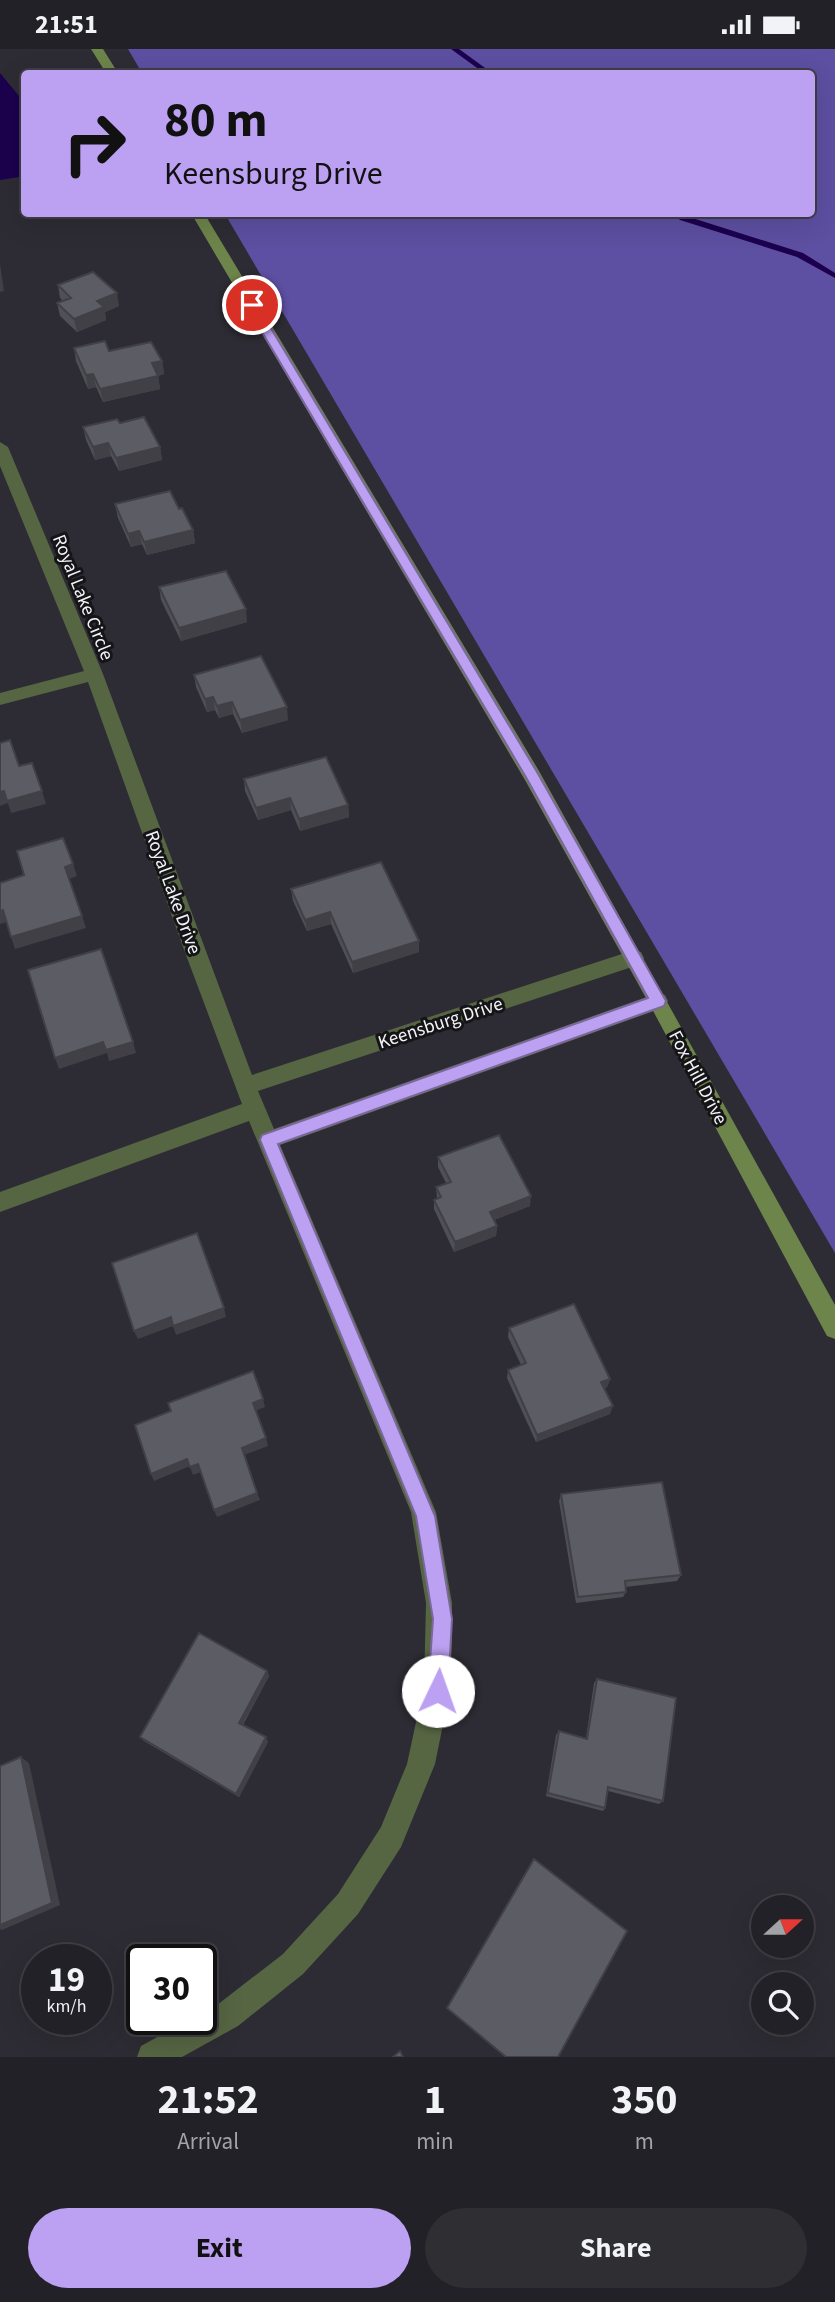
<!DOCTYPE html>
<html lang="en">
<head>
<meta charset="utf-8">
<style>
  body { margin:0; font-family:"Source Sans 3",sans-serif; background:#2e2e33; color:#f1f3f6; height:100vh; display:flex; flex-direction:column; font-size:26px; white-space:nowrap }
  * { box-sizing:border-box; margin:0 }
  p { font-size:23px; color:#a2a3a7 }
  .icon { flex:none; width:38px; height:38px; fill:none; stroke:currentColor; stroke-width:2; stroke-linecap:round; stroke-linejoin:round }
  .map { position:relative; height:2008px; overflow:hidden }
  .details { display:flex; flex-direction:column; background:#222127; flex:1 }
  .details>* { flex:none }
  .top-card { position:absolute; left:21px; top:21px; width:794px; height:147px; border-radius:7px; box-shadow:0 7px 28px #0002,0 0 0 2px #3f3e44; background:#bca0f2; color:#111; overflow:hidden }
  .needle { width:46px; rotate:69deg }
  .tools { position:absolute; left:751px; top:1846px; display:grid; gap:14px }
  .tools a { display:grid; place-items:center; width:63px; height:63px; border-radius:50%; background:#222127; box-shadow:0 7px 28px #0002,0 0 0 2px #3f3e44; font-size:35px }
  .speed { position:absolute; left:21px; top:1895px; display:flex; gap:14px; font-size:35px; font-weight:700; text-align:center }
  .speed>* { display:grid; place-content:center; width:91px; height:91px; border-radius:50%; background:#222127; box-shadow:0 7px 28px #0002,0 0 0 2px #3f3e44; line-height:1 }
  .speed small { font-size:18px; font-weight:400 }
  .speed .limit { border:4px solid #111; border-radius:10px; background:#fff; color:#111 }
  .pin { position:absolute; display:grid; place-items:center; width:60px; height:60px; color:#fff; margin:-30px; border:4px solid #fff; border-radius:50%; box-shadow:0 2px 7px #0007 }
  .me { position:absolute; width:77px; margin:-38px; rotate:3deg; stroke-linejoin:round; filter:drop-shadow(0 0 5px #0008) }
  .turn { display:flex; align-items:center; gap:24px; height:147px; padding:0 28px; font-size:32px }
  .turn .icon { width:91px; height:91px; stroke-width:2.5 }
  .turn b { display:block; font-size:49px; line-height:60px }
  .eta { display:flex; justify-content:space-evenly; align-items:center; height:119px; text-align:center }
  .eta b { font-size:42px; font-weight:700; line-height:49px }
  .primary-button { display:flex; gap:14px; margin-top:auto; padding:14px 28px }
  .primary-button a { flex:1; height:80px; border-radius:42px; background:#bca0f2; color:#111; font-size:28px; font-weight:700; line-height:80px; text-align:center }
  .primary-button a+a { background:#2e2e33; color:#f1f3f6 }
  .status { display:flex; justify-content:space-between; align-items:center; height:49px; padding:0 35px; background:#222127; direction:ltr }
  .status svg { height:19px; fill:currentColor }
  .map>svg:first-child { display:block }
  .forest { fill:#5d4fa1 }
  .water { fill:#1c004e }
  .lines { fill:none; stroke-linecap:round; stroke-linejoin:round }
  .stream { fill:#1c004e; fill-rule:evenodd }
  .street { fill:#566542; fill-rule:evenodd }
  .secondary { fill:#6d844a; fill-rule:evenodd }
  .wall { fill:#4f4f56 }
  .shaded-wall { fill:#404046 }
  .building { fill:#5c5c64; stroke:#404046; stroke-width:2 }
  .route { fill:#bca0f2; stroke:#7a689d; stroke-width:2 }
  .labels { text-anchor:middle; stroke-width:6; stroke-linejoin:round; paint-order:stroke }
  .street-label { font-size:19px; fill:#f3f3f8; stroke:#151518 }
</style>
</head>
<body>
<div class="status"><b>21:51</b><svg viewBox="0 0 49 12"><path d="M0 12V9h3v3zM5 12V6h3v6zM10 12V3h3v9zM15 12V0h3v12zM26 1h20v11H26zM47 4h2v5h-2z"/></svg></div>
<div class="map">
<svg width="835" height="2008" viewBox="0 0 835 2008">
  <rect width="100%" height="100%" fill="#2d2c34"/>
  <path class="forest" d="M128 0H835V1204L225 165 812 164V24H142Z"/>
  <path class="water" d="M0 24 24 53V120L19 128 0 131Z"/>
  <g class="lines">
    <path class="stream" d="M451 0H459L492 24H484Z
      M673 164H682L686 167 803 204 835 224V229L797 208 680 171Z"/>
    <path class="street" d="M0 393 8 398 103 625 252 1026 634 901 641 903 644 909 641 915 258 1042 274 1080 658 944 665 946 668 952 665 958 280 1096 436 1463 452 1554 451 1636 435 1715 401 1798 358 1865 303 1925 238 1977 182 2008H137L141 1997 190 1970H201V1964L217 1956 283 1905 338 1845 381 1778 407 1715 424 1636 426 1554 411 1463 249 1072 0 1163V1143L242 1055 183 898 88 633 0 656V644L84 622 0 417Z"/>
    <path class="secondary" d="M91 0H103L118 24H106Z
      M191 164H204L539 722 835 1256V1290L827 1287 651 958 525 731Z"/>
  </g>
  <path class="wall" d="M58 236 119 257 105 263 106 271 77 283 60 267 57 254 63 252 60 249Z
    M74 299 109 302 162 312 164 325 158 327 160 340 103 353 96 338 88 340 76 312Z
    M120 374 160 398 162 411 119 422 111 407 95 411 86 391 83 378Z
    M115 455 179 460 193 481 195 494 147 506 142 495 131 498 118 469Z
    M159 538 247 573 181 592 161 551Z
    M194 626 288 671 242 684 233 665 219 669 215 661 207 663 196 638Z
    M244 730 348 756 349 768 300 782 291 761 258 771 245 742Z
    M291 840 419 892V903L353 924 331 875 307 882 293 852Z
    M438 1108 530 1157 494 1171 497 1177 496 1187 454 1203 434 1160V1151L437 1149 436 1138 446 1134 438 1118Z
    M509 1279 610 1330 607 1338 604 1339 610 1365 536 1393 507 1329 508 1321 521 1316 508 1288Z
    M561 1445 681 1526 677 1532 625 1538 626 1543 623 1548 576 1554 559 1452Z
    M267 1622 269 1627 243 1676 268 1693 239 1748 144 1692 140 1688Z
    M597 1630 663 1752 659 1755 608 1742 605 1759 603 1762 546 1747 556 1686 559 1682 586 1689 594 1634Z"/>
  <path class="shaded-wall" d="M0 215 4 242 0 243Z
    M117 244 119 257 105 263 106 271 77 283 74 270 97 252Z
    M162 312 164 325 154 328 152 314Z
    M93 325 96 338 88 340 86 326Z
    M158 327 160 340 103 353 100 340Z
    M108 394 111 407 95 411 93 398Z
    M160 398 162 411 119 422 116 409Z
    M193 481 195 494 147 506 144 493Z
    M139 482 142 495 131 498 128 485Z
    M246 560 247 573 181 592 179 579Z
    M213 648 215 661 207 663 205 650Z
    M232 653 233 665 219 669 217 657Z
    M287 658 288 671 242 684 240 671Z
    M4 742H42L46 755 11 764 8 754 0 757V743Z
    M290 749 291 761 258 771 256 759Z
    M348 756 349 768 300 782 299 770Z
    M73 815 77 827 69 830 65 818Z
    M3 861 7 873 0 875V862Z
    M330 863 331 875 307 882 305 871Z
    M82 867 86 879 15 900 11 888Z
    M419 892V903L353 924 352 913Z
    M103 993H133L136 1004 109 1012 107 1004 59 1020 55 1009Z
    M531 1147 530 1157 489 1173 490 1163Z
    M497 1177 496 1187 454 1203 455 1193Z
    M224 1259 226 1268 176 1286 173 1277 138 1290 134 1282 171 1268Z
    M610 1330 607 1338 598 1341 601 1333Z
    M263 1350 265 1358 255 1362 253 1354Z
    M613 1357 610 1365 536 1393 537 1386Z
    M266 1389 268 1397 244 1406 242 1399Z
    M187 1410 190 1417 154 1432 151 1425Z
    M198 1415 201 1423 193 1426 190 1418Z
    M257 1444 260 1451 217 1468 214 1461Z
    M267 1622 269 1627 241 1678 239 1674Z
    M266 1688 268 1693 239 1748 236 1745Z
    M21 1708 29 1714 60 1856 2 1881 0 1880V1876Z"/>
  <path class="building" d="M93 223 117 244 97 252 104 258 74 270 57 254 71 249 58 236Z
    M105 292 109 302 151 293 162 312 152 314 158 327 100 340 93 325 86 326 74 299Z
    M144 368 160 398 116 409 108 394 93 398 83 378 117 370 120 374Z
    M170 442 179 460 182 459 193 481 144 493 139 482 128 485 115 455Z
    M226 522 246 560 179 579 159 538Z
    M261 607 287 658 240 671 232 653 217 657 213 648 205 650 194 626Z
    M10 691 19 717 32 714 42 742 7 752 4 742 0 743V694Z
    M326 708 348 756 299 770 290 749 256 759 244 730Z
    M63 789 73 815 65 818 82 867 11 888 3 861 0 862V834L24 826 17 802Z
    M381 813 419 892 352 913 330 863 305 871 291 840Z
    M101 900 133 993 106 1001 103 993 55 1009 28 921Z
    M499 1086 531 1147 490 1163 497 1177 455 1193 434 1151 441 1148 436 1138 451 1133 438 1108Z
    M197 1184 224 1259 173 1277 171 1268 134 1282 112 1214Z
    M574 1255 610 1330 601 1333 613 1357 537 1386 508 1321 526 1314 509 1279Z
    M253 1322 263 1350 253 1354 266 1389 242 1399 257 1444 214 1461 198 1415 190 1418 187 1410 151 1425 135 1376 171 1362 168 1354Z
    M662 1433 681 1526 625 1532 626 1543 578 1548 561 1445Z
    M199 1584 267 1622 239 1674 266 1688 236 1745 140 1688Z
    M597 1630 676 1649 663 1752 608 1738 605 1759 548 1744 559 1682 587 1690Z
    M21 1708 52 1854 0 1876V1717Z
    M534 1810 627 1882 558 2008H506L447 1959Z
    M400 2002 403 2008H393Z"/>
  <path class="route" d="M252 253 257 256 537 723 666 952 664 957 278 1095 435 1467 452 1570 448 1642 445 1650 438 1653 431 1650 428 1642 433 1570 416 1467 260 1091 262 1086 648 949 527 730 246 256Z"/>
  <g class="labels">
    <g class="street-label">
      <text transform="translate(84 548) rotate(68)" y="7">Royal Lake Circle</text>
      <text transform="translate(174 843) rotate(70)" y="7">Royal Lake Drive</text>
      <text transform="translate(440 973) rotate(-18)" y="7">Keensburg Drive</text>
      <text transform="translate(699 1028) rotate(62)" y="7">Fox Hill Drive</text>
    </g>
  </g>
</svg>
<div class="tools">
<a><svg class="needle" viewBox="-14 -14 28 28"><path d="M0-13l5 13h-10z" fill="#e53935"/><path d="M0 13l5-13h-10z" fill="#a2a3a7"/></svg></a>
<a><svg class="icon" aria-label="search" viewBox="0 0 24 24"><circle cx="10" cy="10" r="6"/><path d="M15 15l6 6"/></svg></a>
</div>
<div class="speed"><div>19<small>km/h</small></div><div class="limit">30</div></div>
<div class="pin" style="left:252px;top:256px;background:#d93025"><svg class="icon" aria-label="arrive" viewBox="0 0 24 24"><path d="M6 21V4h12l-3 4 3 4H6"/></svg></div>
<svg class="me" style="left:438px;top:1642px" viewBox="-20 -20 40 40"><circle r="19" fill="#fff"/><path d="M0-13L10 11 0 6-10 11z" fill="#bca0f2"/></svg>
<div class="top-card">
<div class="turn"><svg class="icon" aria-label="right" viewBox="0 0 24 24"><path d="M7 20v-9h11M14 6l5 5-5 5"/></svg><div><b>80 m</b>Keensburg Drive</div></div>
</div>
</div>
<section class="details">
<div class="eta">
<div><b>21:52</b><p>Arrival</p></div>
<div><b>1</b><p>min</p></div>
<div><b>350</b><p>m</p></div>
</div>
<div class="primary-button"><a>Exit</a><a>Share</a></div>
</section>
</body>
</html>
